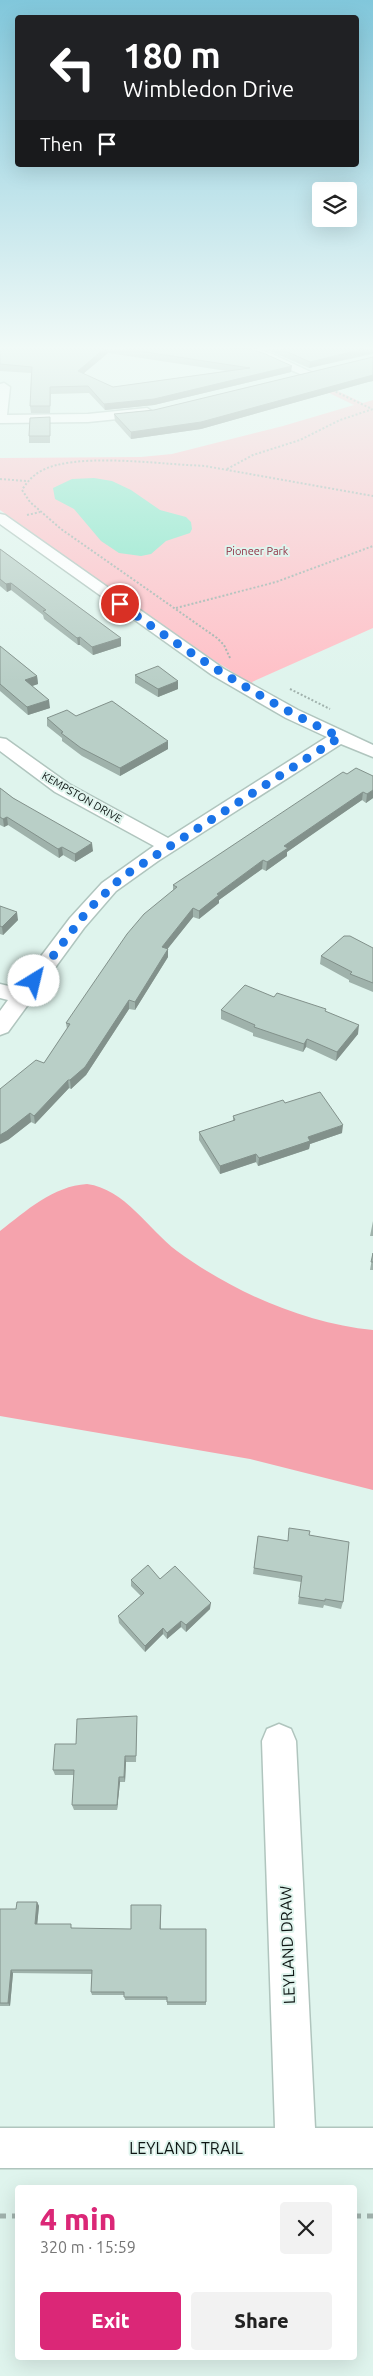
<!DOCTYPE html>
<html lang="en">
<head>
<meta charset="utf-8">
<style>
  body { margin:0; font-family:Ubuntu,sans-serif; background:#f2f2f2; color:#222; height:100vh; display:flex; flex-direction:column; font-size:19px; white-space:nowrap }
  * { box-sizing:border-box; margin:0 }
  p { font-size:16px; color:#767676 }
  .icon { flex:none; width:28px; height:28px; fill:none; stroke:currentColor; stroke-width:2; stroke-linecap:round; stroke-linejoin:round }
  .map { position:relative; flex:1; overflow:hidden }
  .panel { position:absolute; left:15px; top:2185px; width:342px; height:175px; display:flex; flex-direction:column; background:#fff; border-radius:5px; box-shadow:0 5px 20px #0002 }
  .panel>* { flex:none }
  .banner { position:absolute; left:15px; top:15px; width:344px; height:152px; border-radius:5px; box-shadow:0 5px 20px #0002; background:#202124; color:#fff; overflow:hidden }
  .buttons { position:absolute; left:312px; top:182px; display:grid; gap:10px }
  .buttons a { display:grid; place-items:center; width:45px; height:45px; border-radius:5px; background:#fff; box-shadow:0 5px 20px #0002; font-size:25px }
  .pin { position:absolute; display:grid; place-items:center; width:42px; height:42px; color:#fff; margin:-21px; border:2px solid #fff; border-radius:50%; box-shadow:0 1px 5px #0007 }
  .me { position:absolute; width:55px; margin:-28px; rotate:36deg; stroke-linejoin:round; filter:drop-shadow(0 0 4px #0008) }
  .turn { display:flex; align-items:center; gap:18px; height:105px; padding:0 25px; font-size:22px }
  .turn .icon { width:65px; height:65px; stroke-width:2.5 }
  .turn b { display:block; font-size:35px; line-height:42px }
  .then { display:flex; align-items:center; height:48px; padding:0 25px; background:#0003; gap:10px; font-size:19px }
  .round { display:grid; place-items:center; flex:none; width:52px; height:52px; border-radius:5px; background:#f2f2f2 }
  .headline { display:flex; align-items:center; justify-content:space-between; height:85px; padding:0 25px }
  h1 { font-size:30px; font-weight:800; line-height:38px; color:#db2777 }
  .button { display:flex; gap:10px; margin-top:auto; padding:10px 25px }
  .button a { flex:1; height:58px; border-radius:5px; background:#db2777; color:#fff; font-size:20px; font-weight:800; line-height:58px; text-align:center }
  .button a+a { background:#f2f2f2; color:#222 }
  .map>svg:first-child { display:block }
  .green { fill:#ffc0c7 }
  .forest { fill:#f5a3ad }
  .water { fill:#86e4c7 }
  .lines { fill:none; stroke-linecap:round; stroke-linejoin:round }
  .minor-casing { stroke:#b0c5be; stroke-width:3 }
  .path-far1 { stroke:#a0b1ac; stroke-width:2; stroke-dasharray:2 2; stroke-linecap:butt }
  .path { stroke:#a0b1ac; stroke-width:5; stroke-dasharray:6 6; stroke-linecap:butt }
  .minor { fill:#fff; fill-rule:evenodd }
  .wall { fill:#9fb2ab; fill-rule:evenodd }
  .shaded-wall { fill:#82918b }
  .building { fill:#b9cfc7; stroke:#82918b }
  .route { stroke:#1a73e8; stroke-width:9; stroke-dasharray:0 16.2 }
  .labels { text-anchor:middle; stroke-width:4; stroke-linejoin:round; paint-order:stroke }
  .far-park-label { font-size:11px; fill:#903145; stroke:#dff4ed }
  .far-street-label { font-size:11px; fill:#0e1614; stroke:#dff4ed }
  .near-street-label { font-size:16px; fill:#0e1614; stroke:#dff4ed }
</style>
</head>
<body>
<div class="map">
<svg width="373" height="2376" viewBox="0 0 373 2376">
  <rect width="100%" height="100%" fill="#dff4ed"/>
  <path class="green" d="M304 375 363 403 373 400V628L252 682 255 686 188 644 0 510V458L141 457 172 454 283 426 354 405 296 377Z"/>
  <path class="forest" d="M87 1184C125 1189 148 1229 177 1251 233 1292 304 1323 373 1330V1490L250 1459 0 1416V1231C26 1211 53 1186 87 1184Z"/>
  <path class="water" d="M94 478 112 481 131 490 160 510 186 517 191 522 192 529 190 533 166 541 151 554 141 556 119 553 101 541 74 509 55 499 53 488 72 479Z"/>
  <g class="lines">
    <g class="minor-casing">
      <path id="minor" d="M233 349H255L270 353 315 374 313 376H305L263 358Z
        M4 383 10 387 7 415 88 414 147 408 153 412 147 416 88 422 0 423V384Z
        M0 514 5 515 224 669 298 710 373 745V757L341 744 158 861 116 891 84 928 8 1032 0 1035V1011L8 1000 0 998V984L17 988 70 918 102 883 154 846 55 792 0 751V738L6 739 69 784 168 838 327 737 286 718 212 675 0 524Z
        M279 1724 291 1729 296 1741 315 2128H373V2168H0V2128H275L262 1741 267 1729Z"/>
    </g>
    <path class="path-far1" d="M332 390 372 409
      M227 469 253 455 300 440 340 420 373 409
      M0 479 26 481
      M27 515 40 512
      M176 608 276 582 373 546
      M230 658 224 645 217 638 61 529 30 502 22 490C27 482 32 476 41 471 73 453 150 463 188 465L205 466 373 496
      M290 689 330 709"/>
    <path class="path" d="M0 2216H18
      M355 2216H373"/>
    <use href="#minor" class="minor"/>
  </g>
  <path class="wall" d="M0 349H249L291 372 154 405 105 410 89 393 51 394 50 413H31L30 406 31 373 0 371ZM108 353 227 371 113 387 83 374Z
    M263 349H373V354L309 368 270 351Z
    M373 357V381L368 382 201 429 131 439 115 421 114 414 154 410Z
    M50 424V443H29V436Z
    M0 549 121 638V646L93 655 80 645H78L44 619 43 615 11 590 7 592 0 586Z
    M0 646 37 676 38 684 32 686 50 708 28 715 0 691Z
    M135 675 178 689 158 697 135 683Z
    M76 716 168 749 120 776 82 756 62 741V738L47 726V718Z
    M347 774 373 776V798L366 803 362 800 318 830 287 852V856L266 871 262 869 219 900V903L199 919 193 917 167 949H168V957L135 1010 129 1009 86 1075 71 1089 69 1088 35 1124 31 1122 8 1140 44 1063 67 1029 66 1023 173 891V885Z
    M0 788 13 798 93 851 75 862 63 855 59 858 8 825 4 827 0 825Z
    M0 906 18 920 3 935 0 934Z
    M373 948V992L349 982V980L320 964 321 956Z
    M274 997 326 1012 358 1034 336 1061 306 1047 303 1052 253 1036V1033L221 1019V1010Z
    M285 1103 342 1133 310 1144 309 1149 258 1166 256 1162 220 1174 199 1140V1132L233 1121V1116Z
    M373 1221V1236H370Z
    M373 1253V1270H370Z
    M309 1535 343 1602 341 1609 324 1605 323 1608 298 1604 301 1582 253 1574 258 1536 288 1541Z
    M160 1579 210 1609 186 1632 181 1627 167 1639 163 1634 145 1652 119 1623 118 1616 141 1596 131 1586V1580Z
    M137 1722 136 1762H126L125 1782H120L117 1810H74L72 1805 74 1775H55L53 1770 76 1744Z
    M37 1902 39 1906 37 1924 73 1928V1929H131L161 1908V1929H206V2005H167V2000H125L124 1995H92L91 1992 92 1974 13 1973 10 2006H0V1909H16Z"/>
  <path class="shaded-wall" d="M104 349H108V353L78 378V371Z
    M363 349H373V353L309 368 310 362Z
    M292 366 291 372 154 405 105 410 104 404Z
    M373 375V381L368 382 201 429 131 439V432Z
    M11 583V590L7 592 6 584Z
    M80 637V645H78L77 638Z
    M121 638V646L93 655 92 647Z
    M37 676 38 684 26 688 25 680Z
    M178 681V689L158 697V689Z
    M49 700 50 708 28 715 27 707Z
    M168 741V749L120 776V768Z
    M373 790V798L366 803 367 794Z
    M363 792 362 800 287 852V856L266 871 267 862 284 846Z
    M7 817 8 825 4 827 3 819Z
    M92 843 93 851 75 862V854Z
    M62 847 63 855 59 858 58 849Z
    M263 860 262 869 219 900V903L199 919V911L217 894Z
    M193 908V917L162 956V947Z
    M17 912 18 920 3 935 2 927Z
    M168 949V957L135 1010V1002Z
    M129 1000V1009L86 1075 71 1089 70 1080Z
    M359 1025 358 1034 336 1061 337 1052Z
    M307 1039 306 1047 303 1052 304 1044Z
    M68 1080 69 1088 35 1124 34 1116Z
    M30 1113 31 1122 8 1140 0 1144V1135Z
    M343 1125 342 1133 310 1144 309 1149 258 1166 259 1158 308 1137Z
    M256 1154V1162L220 1174V1166Z
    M211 1603 210 1609 186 1632V1625Z
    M181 1621V1627L167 1639V1633Z
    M163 1628V1634L145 1652V1646Z
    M125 1756 126 1762 125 1782 124 1777Z
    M119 1777 120 1782 117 1810V1805Z
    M37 1902 39 1906 37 1927 35 1924Z
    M11 1970 13 1973 10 2006 8 2003Z"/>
  <path class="building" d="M0 349H104L78 371 113 387 250 368 126 349H249L263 353 292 366 154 399 104 404 88 386 50 387V406H30L32 367 0 364Z
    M281 349H363L310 362Z
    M373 357V375L201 422 131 432 114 414 154 410Z
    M50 417V436H29L30 418Z
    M0 549 121 638 92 647 80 637 77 638 43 611 46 610 11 583 6 584 0 579Z
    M0 646 37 676 25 680 49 700 27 707 0 684Z
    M158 666 178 681 158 689 135 675Z
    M112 701 168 741 120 768 81 748 61 733 63 732 47 718 67 710 76 716Z
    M356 768 373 776V790L367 794 363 792 319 822 284 846 288 848 267 862 263 860 217 894 219 895 199 911 193 908 162 947 168 949 135 1002 129 1000 85 1067 70 1080H68L34 1116 30 1113 7 1131 0 1135V1089L36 1060 44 1063 70 1024 66 1023 127 934 144 914 177 887 173 885 343 772 347 774Z
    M0 788 13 798 92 843 75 854 62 847 58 849 7 817 3 819 0 817Z
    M0 906 17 912 2 927 0 926Z
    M344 936H350L373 948V983L350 974 352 972 321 956Z
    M245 985 274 997 277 993 326 1009 325 1011 359 1025 337 1052 307 1039 304 1044 254 1027 255 1025 221 1010Z
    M320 1092 343 1125 308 1137 310 1141 259 1158 256 1154 220 1166 199 1132 235 1120 233 1116 283 1100 285 1103Z
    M373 1253V1262H371Z
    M289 1528 310 1531 309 1535 349 1542 343 1602 325 1599V1601L299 1597 302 1576 254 1568 258 1536 288 1541Z
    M148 1565 160 1579 175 1566 211 1603 186 1625 181 1621 167 1633 163 1628 145 1646 118 1616 144 1593 131 1580Z
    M137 1716 136 1756H125L124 1777H119L117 1805H72L74 1770H53L55 1744H76L77 1719Z
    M17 1902H37L35 1924H71V1928L131 1929V1905H161L160 1929H206V2002H167V1997H124V1992H91L92 1970H11L8 2003H0V1909H16Z"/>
  <linearGradient id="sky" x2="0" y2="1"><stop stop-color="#81c7db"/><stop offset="0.51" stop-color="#f1faf7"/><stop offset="1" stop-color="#f1faf7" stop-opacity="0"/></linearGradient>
  <rect width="373" height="682" fill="url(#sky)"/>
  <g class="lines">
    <path class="route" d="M34 981 88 910 122 877 340 737C261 700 190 654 120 604"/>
  </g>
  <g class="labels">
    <g class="far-park-label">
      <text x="257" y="555">Pioneer Park</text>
    </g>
    <g class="far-street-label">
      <text transform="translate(82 797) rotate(30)" y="4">KEMPSTON DRIVE</text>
    </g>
    <g class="near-street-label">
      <text transform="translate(287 1945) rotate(-92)" y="6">LEYLAND DRAW</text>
      <text x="186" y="2154">LEYLAND TRAIL</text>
    </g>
  </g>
</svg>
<div class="buttons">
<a><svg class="icon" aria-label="layers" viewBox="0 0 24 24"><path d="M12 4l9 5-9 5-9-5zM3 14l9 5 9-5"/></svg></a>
</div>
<div class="pin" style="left:120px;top:604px;background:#d93025"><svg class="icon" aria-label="arrive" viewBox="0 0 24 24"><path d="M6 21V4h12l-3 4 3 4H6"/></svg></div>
<svg class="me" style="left:34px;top:981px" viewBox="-20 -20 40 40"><circle r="19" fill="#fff"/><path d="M0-13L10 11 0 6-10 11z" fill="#1a73e8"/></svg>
<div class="banner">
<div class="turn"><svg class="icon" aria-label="left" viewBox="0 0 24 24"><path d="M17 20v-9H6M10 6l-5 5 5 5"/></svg><div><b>180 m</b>Wimbledon Drive</div></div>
<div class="then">Then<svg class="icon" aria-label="arrive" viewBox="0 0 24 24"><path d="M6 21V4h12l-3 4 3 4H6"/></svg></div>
</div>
<section class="panel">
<div class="headline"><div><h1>4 min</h1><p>320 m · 15:59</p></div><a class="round"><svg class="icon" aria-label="close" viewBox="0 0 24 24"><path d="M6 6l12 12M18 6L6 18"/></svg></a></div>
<div class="button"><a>Exit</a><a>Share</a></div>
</section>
</div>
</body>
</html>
